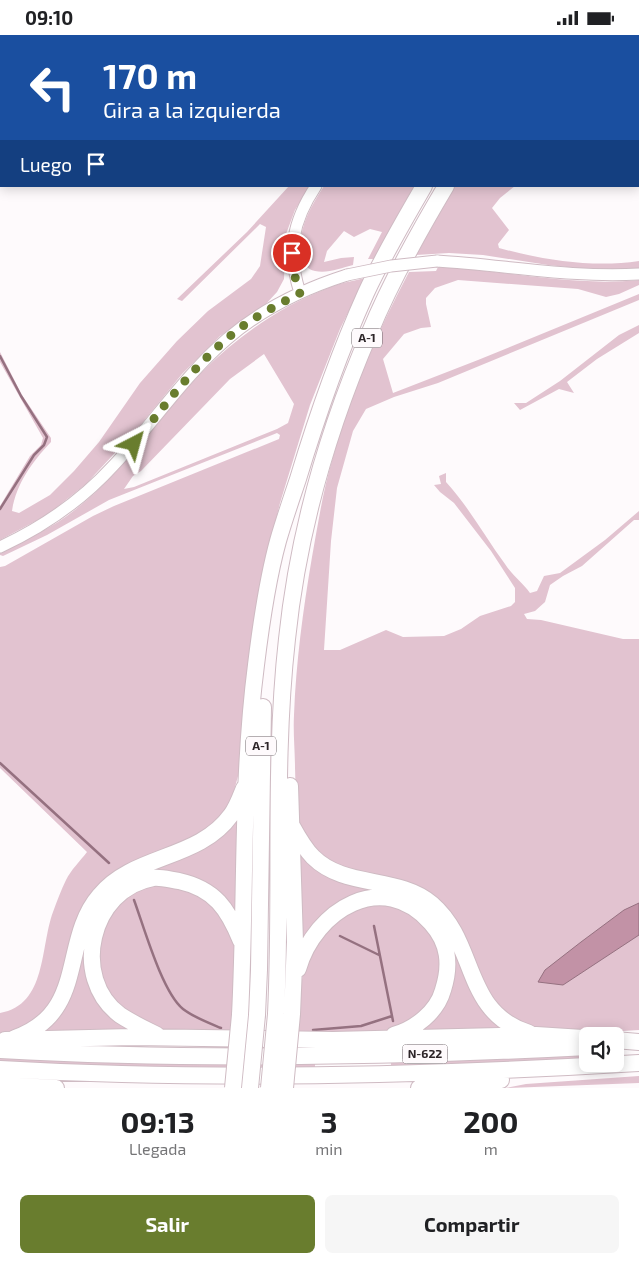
<!DOCTYPE html>
<html lang="es">
<head>
<meta charset="utf-8">
<style>
  body { margin:0; font-family:"Exo 2",sans-serif; background:#f6f6f6; color:#202124; height:100vh; display:flex; flex-direction:column; font-size:19px; white-space:nowrap }
  * { box-sizing:border-box; margin:0 }
  p { font-size:16px; color:#757577 }
  .icon { flex:none; width:28px; height:28px; fill:none; stroke:currentColor; stroke-width:2; stroke-linecap:round; stroke-linejoin:round }
  .map { position:relative; height:1053px; overflow:hidden }
  .side { display:flex; flex-direction:column; background:#fff; flex:1 }
  .side>* { flex:none }
  .guide { position:absolute; left:0px; top:0px; width:640px; height:152px; box-shadow:0 2px 12px #0003; background:#1a4fa0; color:#fff; overflow:hidden }
  .tools { position:absolute; left:579px; top:992px; display:grid; gap:10px }
  .tools a { display:grid; place-items:center; width:45px; height:45px; border-radius:8px; background:#fff; box-shadow:0 2px 12px #0003; font-size:25px }
  .pin { position:absolute; display:grid; place-items:center; width:42px; height:42px; color:#fff; margin:-21px; border:2px solid #fff; border-radius:50%; box-shadow:0 1px 5px #0007 }
  .me { position:absolute; width:55px; margin:-28px; rotate:39deg; stroke-linejoin:round; filter:drop-shadow(0 0 4px #0008) }
  .turn { display:flex; align-items:center; gap:18px; height:105px; padding:0 20px; font-size:22px }
  .turn .icon { width:65px; height:65px; stroke-width:2.5 }
  .turn b { display:block; font-size:35px; line-height:42px }
  .then { display:flex; align-items:center; height:48px; padding:0 20px; background:#0003; gap:10px; font-size:19px }
  .eta { display:flex; justify-content:space-evenly; align-items:center; height:85px; text-align:center }
  .eta b { font-size:30px; font-weight:700; line-height:35px }
  .button { display:flex; gap:10px; margin-top:auto; padding:10px 20px }
  .button a { flex:1; height:58px; border-radius:8px; background:#697d2e; color:#fff; font-size:20px; font-weight:700; line-height:58px; text-align:center }
  .button a+a { background:#f6f6f6; color:#202124 }
  .status { display:flex; justify-content:space-between; align-items:center; height:35px; padding:0 25px; background:#fff; direction:ltr }
  .status svg { height:14px; fill:currentColor }
  .map>svg:first-child { display:block }
  .green { fill:#e2c3d0; fill-rule:evenodd }
  .water { fill:#c292a6; stroke:#957180 }
  .lines { fill:none; stroke-linecap:round; stroke-linejoin:round }
  .stream { stroke:#957180; stroke-width:2.5 }
  .minor-casing { stroke:#cfbbc3; stroke-width:13 }
  .highway-casing { stroke:#cfbbc3; stroke-width:18 }
  .minor { stroke:#fff; stroke-width:11 }
  .highway { stroke:#fff; stroke-width:16 }
  .minor-bridge-casing { stroke:#cfbbc3; stroke-width:13; stroke-linecap:butt }
  .highway-bridge-casing { stroke:#cfbbc3; stroke-width:18; stroke-linecap:butt }
  .minor-bridge { stroke:#fff; stroke-width:11 }
  .highway-bridge { stroke:#fff; stroke-width:16 }
  .route { stroke:#697d2e; stroke-width:9; stroke-dasharray:0 16.2 }
  .labels { text-anchor:middle; stroke-width:4.5; stroke-linejoin:round; paint-order:stroke }
  .shield { fill:#fefafc; stroke:#6c6568; stroke-width:1 }
  .shield-label { font-size:12px; font-weight:bold; fill:#2d2528 }
</style>
</head>
<body>
<div class="status"><b>09:10</b><svg viewBox="0 0 49 12"><path d="M0 12V9h3v3zM5 12V6h3v6zM10 12V3h3v9zM15 12V0h3v12zM26 1h20v11H26zM47 4h2v5h-2z"/></svg></div>
<div class="map">
<svg width="639" height="1053" viewBox="0 0 639 1053">
  <rect width="100%" height="100%" fill="#fefafc"/>
  <path class="green" d="M0 0H303L1 1V56Z
    M289 151H310L295 175 286 199 284 244 277 257 265 270 220 301 182 339 139 392 86 449 47 480 0 505V471L30 421 41 410 43 403 0 327V317L22 360 51 403V407C32 427 16 449 12 476L19 478 50 460 74 436 99 407 140 348 177 306 208 276 251 244 260 231 266 192 260 189 182 266 177 264 247 197Z
    M324 151H414L374 224H368L382 197 370 194 354 202 344 196 327 216 324 227 341 223 354 222 353 230C341 233 327 239 315 236 307 235 302 227 301 219 298 193 310 173 324 151Z
    M455 151H515L500 163 492 173 509 195 498 209 499 213C543 225 593 233 639 226V234L595 235 548 230 483 220 449 218 416 220Z
    M438 232C505 235 572 252 639 245V250L619 259 606 262 578 254 458 245 435 253 426 263V269L431 292 421 293 404 299 383 324 393 358 478 325 639 259V265L438 348 394 362 366 374 353 396 337 453 331 506 324 615H340L386 595 403 602 444 601 461 594 480 581 511 571 515 567V553L491 516 454 468 440 457 434 450 441 449 439 441 446 438V447C469 472 485 502 505 529 512 540 523 548 530 558L537 556 544 541 560 538 605 505 639 476V485H634L582 531 563 541 550 550 545 567 535 576 524 579 527 584 541 585 623 604H639V995L608 997 545 996 529 993 512 985 488 961 457 889 338 830C327 824 316 817 309 807 294 787 296 756 295 733 295 716 293 698 294 680 296 627 303 575 312 522 318 489 323 455 333 422 350 358 378 296 409 237L436 236Z
    M365 243 340 294 310 370 280 468 264 534 240 734 230 770 204 797 96 854 83 870 73 893 61 951 56 964 32 989 10 998H0V978C47 970 40 912 53 877 57 866 61 855 66 845 71 835 80 826 87 817L0 733V532L5 531 93 481 114 471 279 404 280 400 277 398 109 465 47 500 3 521 0 520V517C26 504 53 493 76 474 126 435 159 382 202 337 238 301 281 271 328 253 339 248 353 246 365 243ZM264 319 294 369 288 388 277 394 134 452 124 454 133 441 141 436 230 344Z
    M639 290V298L597 324 567 347 574 358 559 354 520 375 514 368H526L560 346 619 300Z
    M237 779 236 879C231 874 227 866 222 861 208 848 188 841 170 841 160 840 149 840 139 843 130 846 121 853 113 859 78 889 77 944 109 978 116 985 128 991 137 997L38 999C63 978 74 952 80 920 83 903 85 885 96 870 121 836 164 833 198 815 215 806 226 794 237 779Z
    M299 813 429 870 505 995 421 996 440 975 442 892 377 857 300 913Z
    M165 849 195 857 220 876 234 910 236 928 233 999 164 995 127 978 112 964 97 939 100 894 112 874 143 852Z
    M392 869 421 884 438 908 443 945 427 974 404 990 387 995 372 997 298 999 299 966 303 938 314 913 339 883 356 873Z
    M588 1018 587 1024 391 1033V1027Z
    M0 1020 315 1029V1033L213 1035 0 1028Z
    M639 1041V1048L505 1053 526 1049Z"/>
  <path class="water" d="M639 868V900L563 950 538 947 545 935 581 907 624 875Z"/>
  <g class="lines">
    <path class="stream" d="M0 321 21 361 47 402 44 410 34 420 0 474
      M0 728 109 828
      M134 865C144 892 162 957 183 974 193 982 209 988 221 993
      M374 891 392 981
      M340 901 379 920
      M313 995 361 991 392 981 393 986"/>
    <g class="minor-casing">
      <path id="minor" d="M411 1V0
        M437 226C504 230 571 243 639 239
        M300 258C287 217 292 187 316 151
        M0 512C43 492 81 466 113 431 152 390 184 341 227 304 262 274 303 254 347 240"/>
    </g>
    <g class="highway-casing">
      <path id="highway" d="M512 1V0
        M533 1 534 0
        M290 751 295 907 292 979
        M292 791C298 802 304 813 313 822 345 854 398 840 432 869 478 909 462 977 529 998
        M298 934C315 875 383 833 431 888 449 908 451 930 443 955 437 977 415 994 394 1000
        M276 979C282 854 273 728 287 604 298 498 328 394 370 297 391 246 418 198 446 151
        M240 980C246 863 241 746 256 630 261 589 267 546 278 506 284 485 291 465 298 444 317 381 339 318 366 258 383 221 404 186 424 151
        M257 980 259 935 263 672
        M157 1000C145 994 132 988 120 980 70 943 90 854 153 843 161 842 171 845 179 846 215 854 228 874 241 906
        M15 1003C88 977 60 906 100 860 134 819 199 825 231 780 237 772 240 763 244 753
        M5 1005 132 1002 333 1005 536 1000 583 1003
        M615 1005 639 1007
        M0 1015C196 1026 392 1022 588 1012
        M0 1034C213 1046 426 1041 639 1028
        M0 1050 56 1053
        M419 1053 501 1045"/>
    </g>
    <use href="#minor" class="minor"/>
    <use href="#highway" class="highway"/>
    <g class="minor-bridge-casing">
      <path id="minor-bridge" d="M347 240 391 231 437 226"/>
    </g>
    <g class="highway-bridge-casing">
      <path id="highway-bridge" d="M233 1053 240 980
        M250 1053 257 980
        M269 1053 276 979
        M285 1053 292 979"/>
    </g>
    <use href="#minor-bridge" class="minor-bridge"/>
    <use href="#highway-bridge" class="highway-bridge"/>
  </g>
  <g class="lines">
    <path class="route" d="M134 409C169 365 203 318 250 286 266 276 283 267 300 258L295 242 292 218"/>
  </g>
  <g class="labels">
    <g class="shield">
      <rect x="352" y="293.5" width="30" height="19" rx="4"/>
      <rect x="246" y="701.5" width="30" height="19" rx="4"/>
      <rect x="402.5" y="1009.5" width="45" height="19" rx="4"/>
    </g>
    <g class="shield-label">
      <text x="367" y="307">A-1</text>
      <text x="261" y="715">A-1</text>
      <text x="425" y="1023">N-622</text>
    </g>
  </g>
</svg>
<div class="tools">
<a><svg class="icon" aria-label="sound" viewBox="0 0 24 24"><path d="M4 9h4l5-4v14l-5-4H4zM17 9q2 3 0 6"/></svg></a>
</div>
<div class="pin" style="left:292px;top:218px;background:#d93025"><svg class="icon" aria-label="arrive" viewBox="0 0 24 24"><path d="M6 21V4h12l-3 4 3 4H6"/></svg></div>
<svg class="me" style="left:134px;top:409px" viewBox="-20 -20 40 40"><path d="M0-17L14 15 0 8-14 15z" fill="#697d2e" stroke="#fff" stroke-width="4"/></svg>
<div class="guide">
<div class="turn"><svg class="icon" aria-label="left" viewBox="0 0 24 24"><path d="M17 20v-9H6M10 6l-5 5 5 5"/></svg><div><b>170 m</b>Gira a la izquierda</div></div>
<div class="then">Luego<svg class="icon" aria-label="arrive" viewBox="0 0 24 24"><path d="M6 21V4h12l-3 4 3 4H6"/></svg></div>
</div>
</div>
<section class="side">
<div class="eta">
<div><b>09:13</b><p>Llegada</p></div>
<div><b>3</b><p>min</p></div>
<div><b>200</b><p>m</p></div>
</div>
<div class="button"><a>Salir</a><a>Compartir</a></div>
</section>
</body>
</html>
